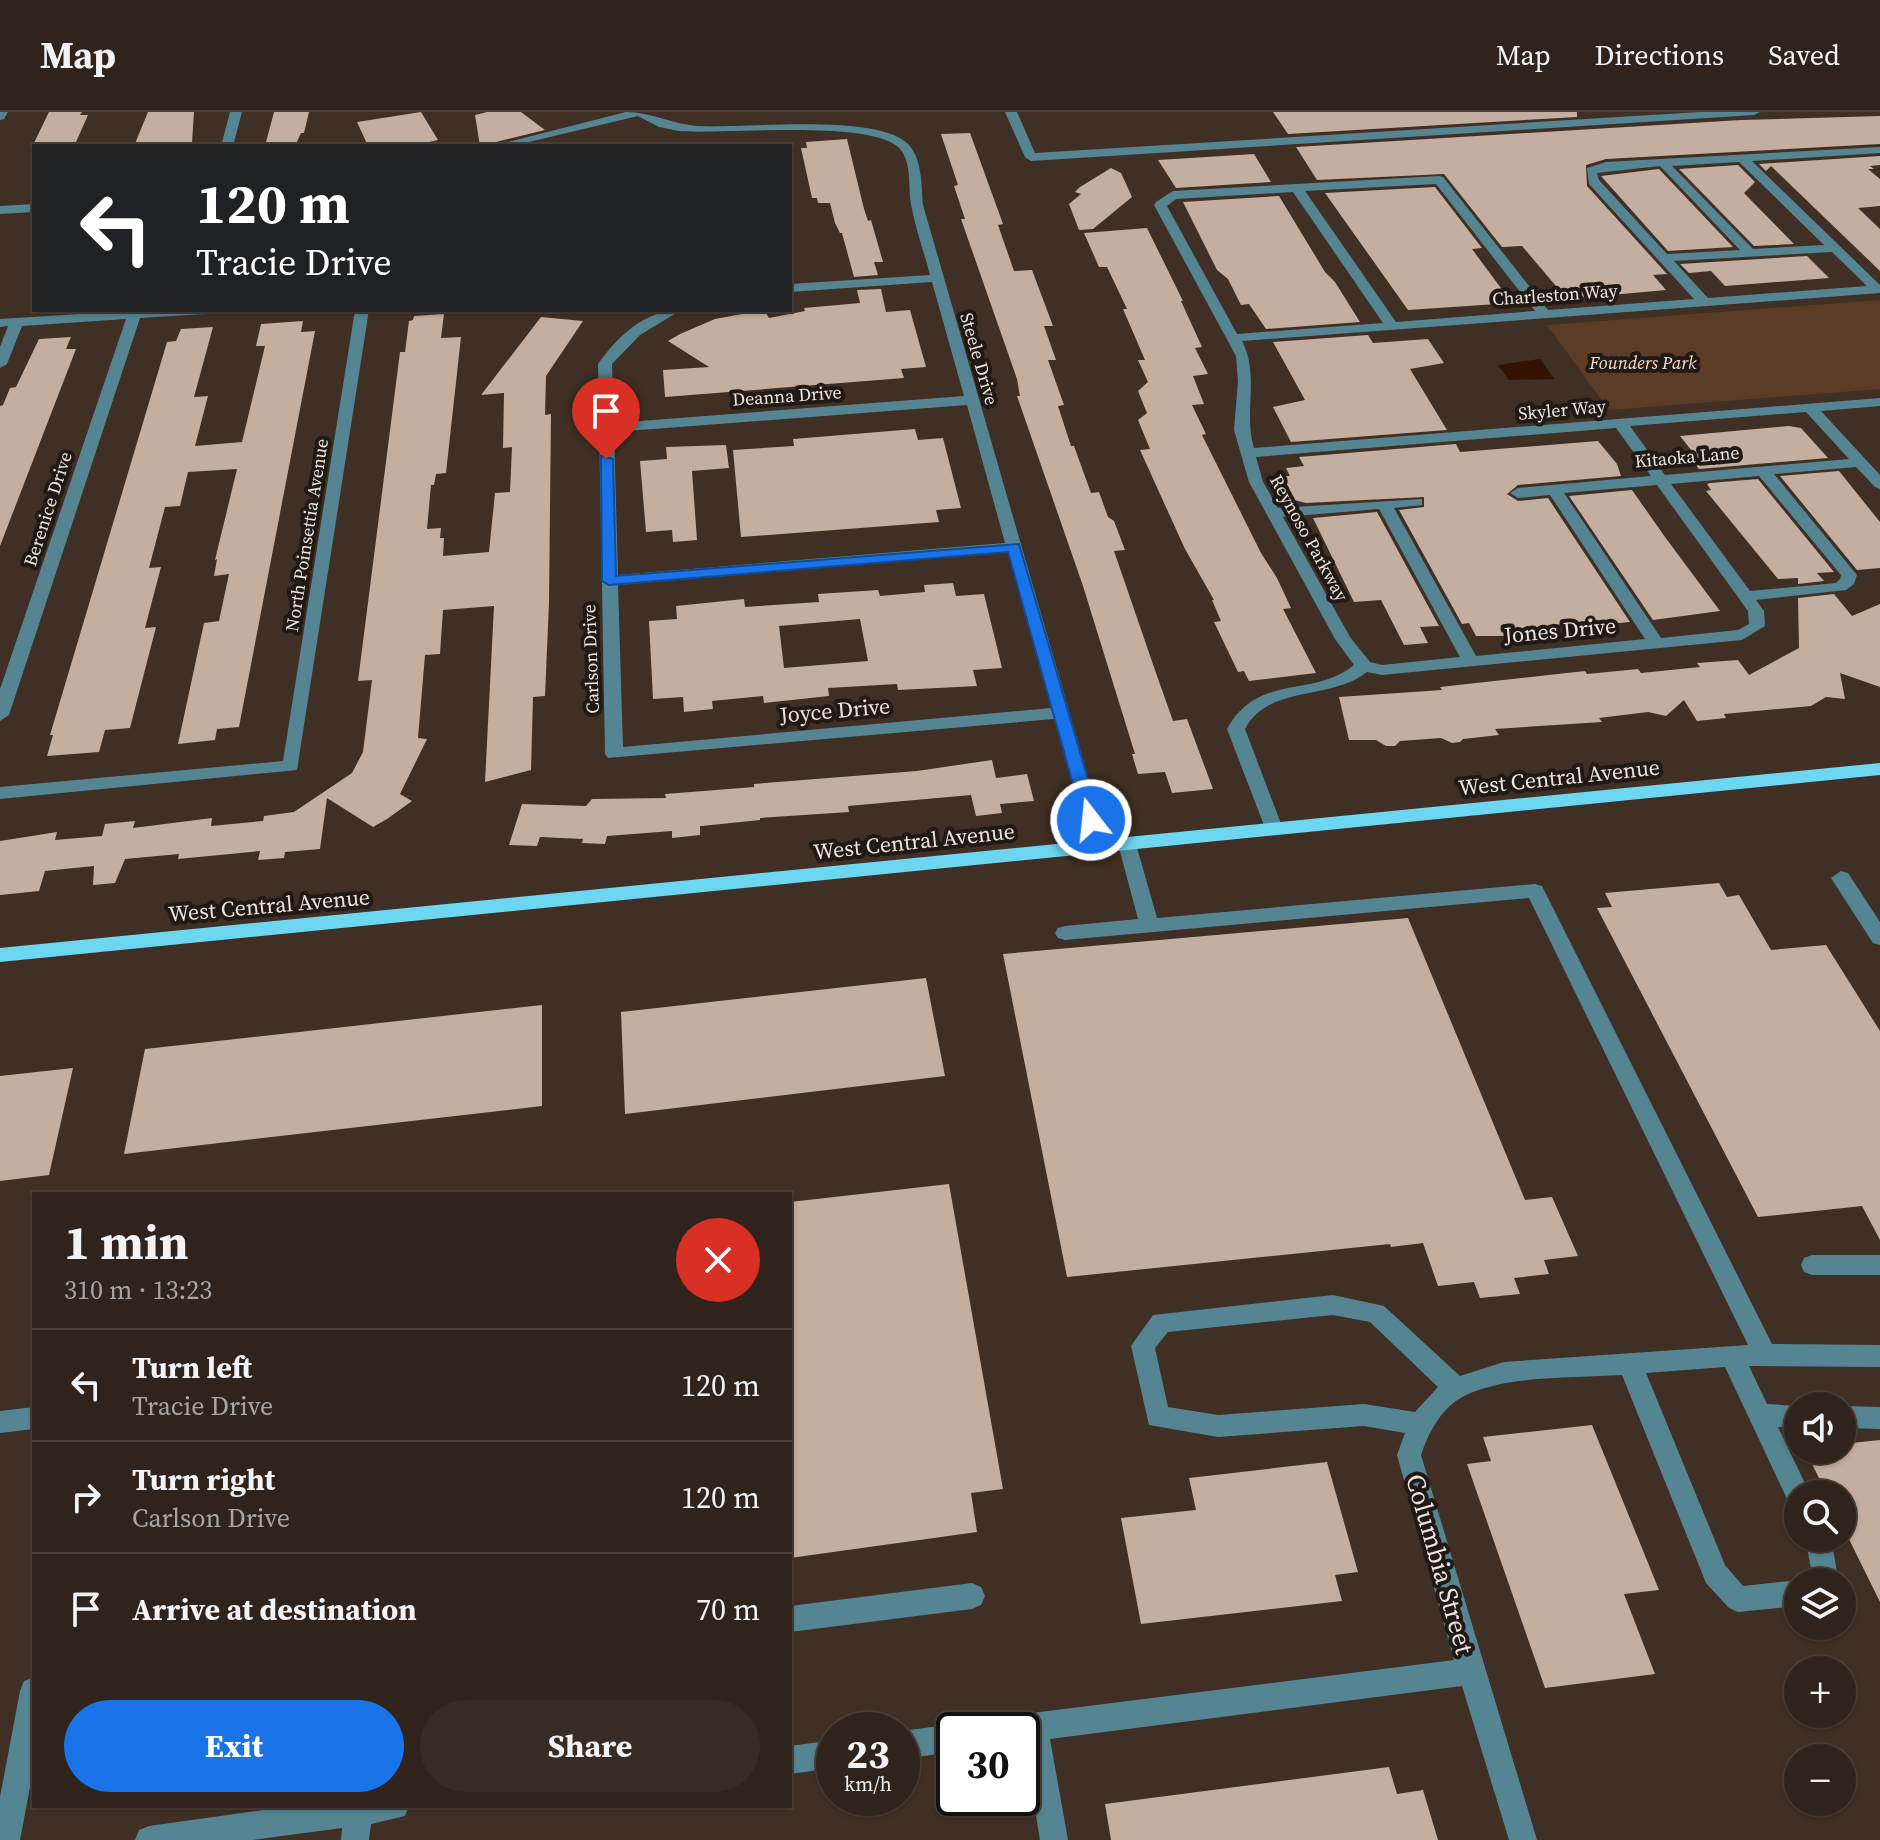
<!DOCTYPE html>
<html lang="en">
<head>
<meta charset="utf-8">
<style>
  body { margin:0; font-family:"Source Serif 4",serif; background:#382b24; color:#f1f3f6; height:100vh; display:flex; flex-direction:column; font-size:30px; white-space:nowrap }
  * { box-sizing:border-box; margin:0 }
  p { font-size:26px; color:#a8a4a3 }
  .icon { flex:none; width:44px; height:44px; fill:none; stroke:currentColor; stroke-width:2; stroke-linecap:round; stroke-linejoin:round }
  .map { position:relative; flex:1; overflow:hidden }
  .panel { position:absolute; left:32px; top:1080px; width:760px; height:616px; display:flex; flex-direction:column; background:#30231b; border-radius:0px; box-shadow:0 2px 6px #0004,0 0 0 2px #4b403a }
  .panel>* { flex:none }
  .banner { position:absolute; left:32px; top:32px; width:760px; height:168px; border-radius:0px; box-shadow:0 2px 6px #0004,0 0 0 2px #4b403a; background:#202124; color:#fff; overflow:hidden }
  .tools { position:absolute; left:1784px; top:1280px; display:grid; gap:16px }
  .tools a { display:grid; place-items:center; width:72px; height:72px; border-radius:50%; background:#30231b; box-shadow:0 2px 6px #0004,0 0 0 2px #4b403a; font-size:40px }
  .speed { position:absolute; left:816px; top:1600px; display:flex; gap:16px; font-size:40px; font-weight:700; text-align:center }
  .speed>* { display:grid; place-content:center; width:104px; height:104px; border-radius:50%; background:#30231b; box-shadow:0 2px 6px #0004,0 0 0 2px #4b403a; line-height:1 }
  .speed small { font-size:20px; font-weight:400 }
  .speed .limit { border:4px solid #111; border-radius:12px; background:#fff; color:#111 }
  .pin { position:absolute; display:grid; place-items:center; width:68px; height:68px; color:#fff; margin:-82px -34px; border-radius:50% 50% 50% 0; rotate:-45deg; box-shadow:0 0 8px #0007 }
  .pin .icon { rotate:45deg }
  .me { position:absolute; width:88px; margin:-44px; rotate:344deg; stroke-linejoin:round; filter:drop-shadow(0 0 6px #0008) }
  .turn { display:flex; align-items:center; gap:28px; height:168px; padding:0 32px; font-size:36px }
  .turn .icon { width:104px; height:104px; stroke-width:2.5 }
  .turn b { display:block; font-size:56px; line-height:68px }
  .round { display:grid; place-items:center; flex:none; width:84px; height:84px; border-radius:42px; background:#382b24 }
  .summary { display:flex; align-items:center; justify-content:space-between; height:136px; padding:0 32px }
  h1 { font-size:48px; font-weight:700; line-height:60px }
  .button { display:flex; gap:16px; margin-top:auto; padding:16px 32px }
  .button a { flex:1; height:92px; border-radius:48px; background:#1a73e8; color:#fff; font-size:32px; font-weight:700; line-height:92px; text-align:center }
  .button a+a { background:#382b24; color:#f1f3f6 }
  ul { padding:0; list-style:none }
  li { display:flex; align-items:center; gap:24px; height:112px; padding:0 32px; border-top:2px solid #4b403a }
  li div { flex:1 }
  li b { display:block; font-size:30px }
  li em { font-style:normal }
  header { display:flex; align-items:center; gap:48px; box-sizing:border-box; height:112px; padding:0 40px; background:#30231b; border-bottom:2px solid #4b403a }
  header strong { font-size:38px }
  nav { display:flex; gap:44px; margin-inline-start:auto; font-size:28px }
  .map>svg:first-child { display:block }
  .green { fill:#5d3c27 }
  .water { fill:#331300 }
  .building { fill:#c3aea0; fill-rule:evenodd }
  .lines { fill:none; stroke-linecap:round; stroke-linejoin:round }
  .minor { fill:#558592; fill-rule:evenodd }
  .major { fill:#6dd7f1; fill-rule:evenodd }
  .route { fill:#1a73e8; stroke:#114b97; stroke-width:2 }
  .labels { text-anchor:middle; stroke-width:8; stroke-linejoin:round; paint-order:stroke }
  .far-street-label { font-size:18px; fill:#eee3dc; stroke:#211914 }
  .far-park-label { font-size:18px; font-style:italic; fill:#f7dccc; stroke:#211914 }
  .street-label { font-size:22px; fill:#eee3dc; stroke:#211914 }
  .near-street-label { font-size:26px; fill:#eee3dc; stroke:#211914 }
</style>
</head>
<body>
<header>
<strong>Map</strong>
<nav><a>Map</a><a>Directions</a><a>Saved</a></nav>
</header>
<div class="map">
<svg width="1880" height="1728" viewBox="0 0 1880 1728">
  <rect width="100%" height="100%" fill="#402f24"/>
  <path class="green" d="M1880 188V277L1609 298 1547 213Z"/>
  <path class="water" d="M1540 247 1554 267 1509 268 1498 253Z"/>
  <path class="building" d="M49 0H82L80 3H88L76 30 33 33Z
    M148 0H194L192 31 134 34Z
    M274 0H309L304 21H301L295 34H265Z
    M421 0 438 28 413 34H368L357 10Z
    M487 0H521L545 18 480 34 475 3Z
    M1273 0H1577V5L1288 22Z
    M1880 4V32L1606 47 1586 53 1587 74 1667 162 1653 163 1666 178 1567 187 1522 134 1502 135 1444 62 1317 68 1296 35 1741 8Z
    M970 21 1003 112 998 113 1014 159 1032 158 1053 214H1044L1056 248H1048L1064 293 1058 294 1071 334H1074L1091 381 1099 380 1108 405 1114 409 1125 438 1114 439 1156 561 1173 609 1187 607 1213 677 1172 681 1165 660 1138 662 1132 642H1135L1083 474 1017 284H1020L1017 267 961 107H965L954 74 958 73 941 22Z
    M847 27 864 97 868 109 871 108 883 150H874L878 163 854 165 842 121H840L835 111 830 91H818L817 86H812L801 36H807L806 30Z
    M1254 42 1271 70 1176 76 1158 48Z
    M1880 44V53L1870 54 1874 57H1868L1880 67V94L1858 96 1880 117V159L1771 54 1766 59 1759 52Z
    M1738 53 1755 70 1744 81 1794 132 1754 134 1679 57Z
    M1111 56 1121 61 1132 85 1093 117 1079 118 1069 92 1081 82 1075 80 1080 75Z
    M1659 57 1733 135 1668 139 1601 64Z
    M1435 75 1482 136 1472 137 1512 191 1408 198 1325 81Z
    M1279 84 1325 160 1335 170 1360 210 1266 217 1249 192 1241 193 1228 167 1217 158 1183 90Z
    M1147 116 1183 189H1181L1202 235 1195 236 1208 262 1193 264 1204 292 1192 293 1206 322 1202 323 1261 441 1277 466 1291 496 1283 497 1316 561 1249 569 1244 559 1238 560 1214 510 1221 509 1212 488H1214L1185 437 1140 338 1150 337 1138 308 1147 301 1138 279 1148 270 1138 248H1145L1123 197H1127L1107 155H1099L1084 121Z
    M1807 144 1829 166 1725 174 1711 159 1689 161 1680 152Z
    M881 177 886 200 910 198 926 255 901 257 904 266 665 285 663 258 709 255 668 229 680 222 715 207 764 198 769 206 805 199 804 196 860 191 857 178Z
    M444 202 441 226 461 225 446 361 436 362 434 373H431L427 417 441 416 440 426H444L443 444 489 440 495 381 510 380 512 335 503 336 504 281 481 283 541 205 583 209 546 264 545 303 551 302 549 491 545 584 533 585 531 658 485 670 494 494 443 498 440 542 425 543 418 626 427 627 400 682 412 689 387 707 373 715 327 686 320 737 285 740 284 746 258 748 260 739 178 747 179 742 125 747 115 771 93 773 94 754 45 759 39 779 0 783V729L57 720 55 728 102 724 105 712 135 709 133 716 212 706 211 714 263 709 264 704 294 700 352 661 363 640 372 568 358 569 400 240H405L409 209 413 208 414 204Z
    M303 209 301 220 315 219 239 615 217 617 215 628 178 632 204 511 219 509 229 462 214 464 217 447 215 448 237 357 188 360 180 394 165 395 149 456 161 455 145 516 156 515 130 616 105 618 99 640 47 644 53 623H50L167 230 176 229 181 217 213 215 194 285 208 284 195 334 242 330 265 234H256L261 212Z
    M1368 223 1373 231 1428 227 1444 251 1410 257 1447 318 1291 330 1273 295 1305 288 1273 230Z
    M71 225 66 237H76L0 434V294L3 293 10 276 16 275 39 227Z
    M1789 314 1801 316 1828 346 1699 357 1688 343H1695L1680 324Z
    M915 317 918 328 943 326 961 396 936 398 939 410 741 425 733 338 794 334 793 327Z
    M1598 329 1617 352 1621 364 1518 373 1507 382 1518 389 1548 386 1630 510 1600 513 1597 508 1503 519 1506 524H1476L1469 511 1462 512 1399 398 1424 395V385L1306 391 1294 388 1283 364H1290L1286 356 1304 354 1299 345 1456 332 1460 340Z
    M726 333 729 356 692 359 697 428 673 430 672 418 646 420 640 349 667 347 666 335Z
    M1839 359 1880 410V456L1857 458 1780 364Z
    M1758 367 1834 460 1817 461 1824 469 1798 472V466L1778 467 1706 379 1711 378 1707 372 1710 371Z
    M1632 378 1665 425 1720 499 1653 508 1569 384Z
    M1377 400 1439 514 1420 515 1428 531 1404 533 1381 488 1354 490 1313 406Z
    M953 471 956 484 984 482 1002 556 973 558 977 574 898 578 897 572 828 576 829 584 764 591 763 584 712 589 713 597 684 600 683 585 653 587 649 509 677 507 676 494 744 487 745 495 819 490 818 482 878 478 880 484 925 480 924 473ZM860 507 868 549 784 556 779 514Z
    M1834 482 1852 504 1880 492V575L1840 561 1845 587 1826 585 1811 594 1724 602 1726 606 1697 609 1684 588 1666 604 1648 600 1599 606 1602 610 1495 617 1499 623 1463 627 1460 630 1452 631 1441 626 1400 629 1395 634H1386L1376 628H1349L1339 585 1442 578 1440 575 1585 559 1587 562 1638 557 1641 561 1700 555 1697 551 1738 548 1749 563 1799 536 1798 486Z
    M992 648 996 666 1027 662 1034 689 1000 692 1002 701 976 704 971 683 848 694 849 700 760 706V708L702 714H700V723L672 726V719L607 724 605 732 582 731 583 727 540 725 537 734 509 733 522 692 586 694 592 687 666 686 665 682 754 675V672L917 659Z
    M1719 771 1727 785 1739 783 1771 838 1826 833 1880 919V1128L1862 1094 1758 1105 1597 796 1612 795 1605 781Z
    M1408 806 1525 1088 1552 1085 1578 1144 1544 1148 1549 1162 1514 1166 1520 1182 1480 1186 1474 1170 1438 1174 1423 1131 1391 1135 1390 1132 1067 1165 1003 842Z
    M926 866 945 964 625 1002 621 900Z
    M542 893V994L124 1042 145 937Z
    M73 956 49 1063 0 1069V964Z
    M949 1072 1003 1377 971 1381 977 1420 790 1446V1090Z
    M1592 1313 1659 1478 1624 1482 1655 1562 1545 1576 1467 1352 1491 1349 1483 1325Z
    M1880 1328V1490L1842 1413V1382H1827L1805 1338H1842V1332Z
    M1327 1350 1358 1460 1335 1463 1342 1489 1141 1512 1121 1406 1196 1398 1189 1366Z
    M1389 1655 1397 1682 1423 1678 1438 1728H1111L1105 1692Z"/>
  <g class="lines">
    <path class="minor" d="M0 0H8L4 7 0 8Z
      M230 0H242L233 34H221Z
      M626 0C651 0 672 12 697 14 744 17 879 0 909 33 923 49 921 74 923 93L1108 734 1106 739H1092L1090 734 1054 607 608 646 605 642 598 252C618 224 645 198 681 198L640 223 612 252 614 311 964 284 932 170 790 180V172L930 163C924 139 915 116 911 92 908 75 912 53 901 38 877 6 722 23 679 19L659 15 638 4 512 34H492ZM967 293 1005 431 618 463 614 320ZM1008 440 1051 596 623 635 618 473Z
      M1005 0H1017L1035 41 1700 0H1760L1754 3 1031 49 1025 45Z
      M1880 35V41L1752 49 1880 173V181L1242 229C1260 263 1243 300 1254 336L1880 286V294L1821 299 1880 363V377L1875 375 1856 355 1774 362 1857 463 1854 472 1846 478 1756 488 1764 499 1765 514 1742 528 1382 563 1367 560C1331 589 1269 572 1245 617L1283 717 1281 721H1267L1227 617C1259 560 1312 587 1354 553L1335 527 1249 370 1234 318 1238 269 1236 244 1154 93 1156 90 1173 79 1439 64 1443 65 1548 198 1694 187 1589 72 1587 56 1606 50ZM1739 50 1824 133 1753 137 1672 54ZM1660 54 1740 138 1667 142 1599 68 1597 61ZM1436 72 1535 199 1396 210 1305 79ZM1293 80 1383 211 1237 222 1167 94 1176 87ZM1832 140 1867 174 1708 186 1674 149ZM1806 300 1849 347 1665 363 1630 314ZM1616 316 1651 364 1518 376 1510 381 1518 386 1550 383 1645 527 1476 544 1394 396 1422 393V387L1278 396 1263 370 1256 345ZM1759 364 1841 463 1840 467 1836 471 1750 479 1671 372ZM1657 373 1748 499 1749 512 1738 518 1661 526 1564 381ZM1379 397 1460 545 1382 553 1370 550 1350 525 1283 405Z
      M34 92V100L0 102V94Z
      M143 198H213L206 202 140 206 9 603 0 609V577L126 207 22 214 7 252 0 256V235L8 214 0 215V207Z
      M355 198H369L297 658 0 687V675L283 649Z
      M1127 726 1136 732 1157 806 1535 772 1542 774 1772 1232 1880 1233V1255L1749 1254 1767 1292 1801 1294H1798V1315H1778L1810 1382H1798V1395L1789 1391 1725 1255 1646 1261 1725 1453 1743 1474 1798 1468 1802 1470 1811 1456 1805 1426H1831L1837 1460 1833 1469 1798 1470V1494L1738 1500 1729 1496 1706 1471 1622 1263C1575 1266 1506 1263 1464 1284 1441 1296 1429 1320 1421 1343L1537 1728H1509L1462 1574 1050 1627 1068 1728H1040L1022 1618H995L999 1608 1009 1604 1454 1548 1397 1343 1405 1321 1364 1314 1218 1325 1149 1313 1131 1234 1153 1203 1333 1183 1384 1194 1460 1264 1504 1250 1748 1233 1529 786 1065 828 1058 826 1055 821 1058 816 1065 814 1138 807 1118 732ZM1333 1203 1370 1210 1438 1275 1415 1300 1364 1292 1218 1303 1168 1295 1155 1236 1168 1220Z
      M1841 759 1848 761 1880 810V833L1873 831 1831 766Z
      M1812 1143H1880V1163H1812L1804 1160 1801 1153 1804 1146Z
      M1842 1294 1880 1295V1317L1842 1316Z
      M34 1295V1317L0 1321V1299Z
      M972 1471 981 1475 985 1484 981 1493 972 1497 790 1520V1494Z
      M34 1565V1654L20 1728H0V1685L20 1579 24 1569Z
      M954 1612 965 1618H954V1640L902 1647V1619Z
      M834 1628V1656L790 1662V1634Z
      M292 1694H409L405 1704 371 1712 369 1728H341L342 1716 253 1728H135L139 1718 149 1714Z"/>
    <path class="major" d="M1880 651V663L0 850V836Z"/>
  </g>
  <path class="route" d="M601 344 613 347 616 464 1019 432 1100 708 1097 712 1091 714 1083 708 1008 440 609 473 602 469Z"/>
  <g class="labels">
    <g class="far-street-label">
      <text transform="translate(1555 183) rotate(-4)" y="6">Charleston Way</text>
      <text transform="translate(979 247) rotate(74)" y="6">Steele Drive</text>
      <text transform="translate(787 284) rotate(-4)" y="6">Deanna Drive</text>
      <text transform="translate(1562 298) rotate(-5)" y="6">Skyler Way</text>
      <text transform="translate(1687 345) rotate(-5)" y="6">Kitaoka Lane</text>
      <text transform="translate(48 397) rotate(-72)" y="6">Berenice Drive</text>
      <text transform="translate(307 423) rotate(-81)" y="6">North Poinsettia Avenue</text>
      <text transform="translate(1309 426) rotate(61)" y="6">Reynoso Parkway</text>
      <text transform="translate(591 547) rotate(-92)" y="6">Carlson Drive</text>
    </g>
    <g class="far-park-label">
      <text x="1643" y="257">Founders Park</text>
    </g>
    <g class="street-label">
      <text transform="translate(1560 518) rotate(-5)" y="8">Jones Drive</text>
      <text transform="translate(835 598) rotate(-5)" y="8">Joyce Drive</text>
      <text transform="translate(1559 665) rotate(-6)" y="8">West Central Avenue</text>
      <text transform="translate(914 729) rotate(-6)" y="8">West Central Avenue</text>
      <text transform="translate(269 793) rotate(-5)" y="8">West Central Avenue</text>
    </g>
    <g class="near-street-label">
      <text transform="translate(1440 1452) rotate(74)" y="9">Columbia Street</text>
    </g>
  </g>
</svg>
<div class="tools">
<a><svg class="icon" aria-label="sound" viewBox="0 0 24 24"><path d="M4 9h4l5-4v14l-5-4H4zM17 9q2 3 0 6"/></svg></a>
<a><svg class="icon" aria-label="search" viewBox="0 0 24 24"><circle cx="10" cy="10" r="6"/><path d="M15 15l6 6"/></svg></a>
<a><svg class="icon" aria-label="layers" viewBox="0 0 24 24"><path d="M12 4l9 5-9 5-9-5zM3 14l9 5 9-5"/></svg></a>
<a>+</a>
<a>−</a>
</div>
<div class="speed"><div>23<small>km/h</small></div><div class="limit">30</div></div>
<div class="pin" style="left:606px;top:347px;background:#d93025"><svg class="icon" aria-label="arrive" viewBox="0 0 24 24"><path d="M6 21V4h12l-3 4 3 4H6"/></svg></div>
<svg class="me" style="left:1091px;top:708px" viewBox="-20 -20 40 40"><circle r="17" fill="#1a73e8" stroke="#fff" stroke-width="3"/><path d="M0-11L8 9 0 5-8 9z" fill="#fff"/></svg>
<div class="banner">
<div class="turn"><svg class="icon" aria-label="left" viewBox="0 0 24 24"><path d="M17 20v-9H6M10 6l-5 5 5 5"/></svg><div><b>120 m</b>Tracie Drive</div></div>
</div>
<section class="panel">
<div class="summary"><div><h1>1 min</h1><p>310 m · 13:23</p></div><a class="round" style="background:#d93025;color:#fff"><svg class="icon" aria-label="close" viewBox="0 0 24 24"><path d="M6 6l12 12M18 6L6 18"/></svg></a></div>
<ul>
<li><svg class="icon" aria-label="left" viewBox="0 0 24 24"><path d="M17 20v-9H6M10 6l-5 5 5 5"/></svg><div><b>Turn left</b><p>Tracie Drive</p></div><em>120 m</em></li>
<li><svg class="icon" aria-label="right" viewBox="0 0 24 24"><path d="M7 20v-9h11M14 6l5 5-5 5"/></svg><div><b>Turn right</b><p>Carlson Drive</p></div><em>120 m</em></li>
<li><svg class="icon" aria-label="arrive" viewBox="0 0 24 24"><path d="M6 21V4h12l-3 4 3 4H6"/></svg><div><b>Arrive at destination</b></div><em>70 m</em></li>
</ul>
<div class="button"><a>Exit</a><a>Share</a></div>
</section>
</div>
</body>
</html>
